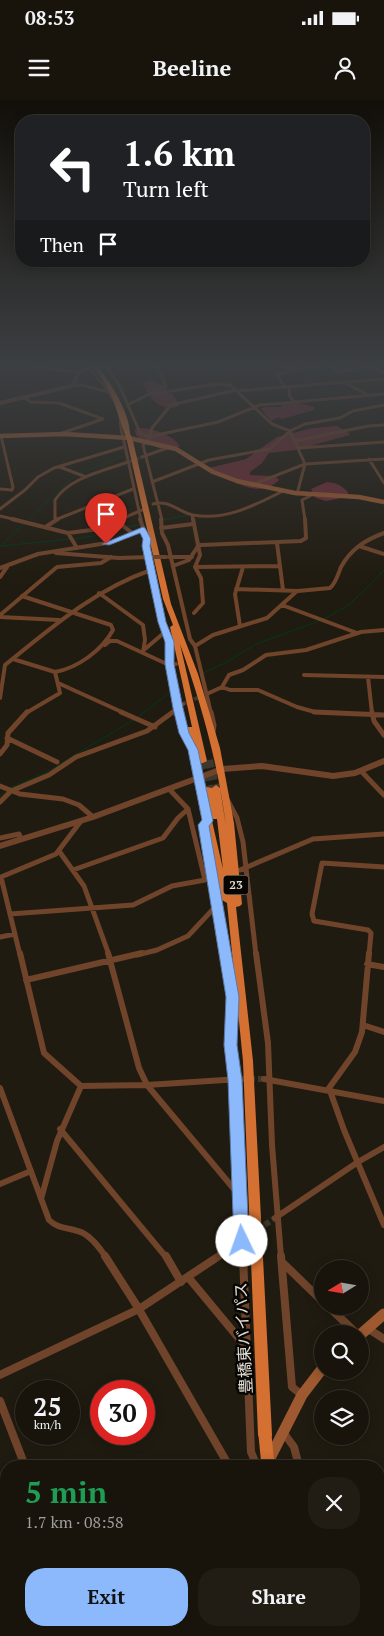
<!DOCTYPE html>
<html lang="en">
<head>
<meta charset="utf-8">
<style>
  body { margin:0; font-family:"PT Serif","Noto Sans JP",serif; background:#211d15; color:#f1f3f6; height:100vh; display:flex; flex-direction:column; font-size:19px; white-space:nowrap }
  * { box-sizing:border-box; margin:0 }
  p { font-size:16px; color:#9f9e9d }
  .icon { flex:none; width:28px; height:28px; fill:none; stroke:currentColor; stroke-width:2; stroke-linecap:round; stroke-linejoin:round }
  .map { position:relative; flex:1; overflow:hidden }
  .drawer { position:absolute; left:0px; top:1360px; width:385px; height:176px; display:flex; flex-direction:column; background:#18140c; border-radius:20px 20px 0 0; box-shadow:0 2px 12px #0003,0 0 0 1px #36332d }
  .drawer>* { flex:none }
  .guide { position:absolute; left:15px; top:15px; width:355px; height:152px; border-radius:20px; box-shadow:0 2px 12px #0003,0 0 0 1px #36332d; background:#202124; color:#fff; overflow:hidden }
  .needle { width:32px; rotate:259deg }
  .buttons { position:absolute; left:314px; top:1160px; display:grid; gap:10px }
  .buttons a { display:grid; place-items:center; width:55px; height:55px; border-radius:50%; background:#18140c; box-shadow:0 2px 12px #0003,0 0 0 1px #36332d; font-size:25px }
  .speed { position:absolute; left:15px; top:1280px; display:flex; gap:10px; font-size:25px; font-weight:700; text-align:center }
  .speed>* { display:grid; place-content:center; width:65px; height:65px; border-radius:50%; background:#18140c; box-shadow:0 2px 12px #0003,0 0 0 1px #36332d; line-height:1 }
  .speed small { font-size:12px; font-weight:400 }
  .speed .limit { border:8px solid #d22; background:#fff; color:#111 }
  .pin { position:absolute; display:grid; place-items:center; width:42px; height:42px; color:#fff; margin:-51px -21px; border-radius:50% 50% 50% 0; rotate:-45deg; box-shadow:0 0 5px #0007 }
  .pin .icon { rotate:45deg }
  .me { position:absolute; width:55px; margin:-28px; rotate:357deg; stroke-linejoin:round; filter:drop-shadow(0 0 4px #0008) }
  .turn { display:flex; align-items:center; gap:18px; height:105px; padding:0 25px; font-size:22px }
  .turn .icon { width:65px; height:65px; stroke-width:2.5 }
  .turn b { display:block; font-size:35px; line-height:42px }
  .then { display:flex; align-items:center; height:48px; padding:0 25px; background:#0003; gap:10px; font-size:19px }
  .round { display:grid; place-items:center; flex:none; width:52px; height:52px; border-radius:20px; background:#211d15 }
  .head { display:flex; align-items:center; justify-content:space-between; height:85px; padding:0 25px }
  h1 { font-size:30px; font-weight:600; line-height:38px; color:#1e9e55 }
  .button { display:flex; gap:10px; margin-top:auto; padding:10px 25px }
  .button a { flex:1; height:58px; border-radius:20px; background:#8cb9fc; color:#111; font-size:20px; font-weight:600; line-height:58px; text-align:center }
  .button a+a { background:#211d15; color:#f1f3f6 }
  .status { display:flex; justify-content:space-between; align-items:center; height:35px; padding:0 25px; background:#18140c; direction:ltr }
  .status svg { height:14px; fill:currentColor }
  header { display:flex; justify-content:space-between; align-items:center; height:65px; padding:0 25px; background:#18140c; font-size:22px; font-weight:600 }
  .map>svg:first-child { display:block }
  .forest { fill:#702c34 }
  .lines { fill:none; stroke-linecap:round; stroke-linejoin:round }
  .stream-far1 { stroke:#00381a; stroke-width:1 }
  .stream { stroke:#00381a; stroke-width:2 }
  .minor-tunnel-far2 { stroke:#3d382e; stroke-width:3; stroke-dasharray:3 1; stroke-linecap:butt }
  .minor-tunnel-far1 { stroke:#3d382e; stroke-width:4; stroke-dasharray:4 2; stroke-linecap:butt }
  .minor-tunnel { stroke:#3d382e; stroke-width:6; stroke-dasharray:6 3; stroke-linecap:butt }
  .trunk-tunnel { stroke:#3d382e; stroke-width:8; stroke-dasharray:8 4.5; stroke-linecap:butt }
  .minor-far4 { stroke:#6f442b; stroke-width:3 }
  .minor-far3 { stroke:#6f442b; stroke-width:4 }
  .minor-far2 { stroke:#6f442b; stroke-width:5 }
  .minor-far1 { stroke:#6f442b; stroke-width:6 }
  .minor { stroke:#6f442b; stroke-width:8 }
  .tertiary-far1 { stroke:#6f442b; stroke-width:4 }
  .tertiary { stroke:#6f442b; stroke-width:6 }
  .secondary-far1 { stroke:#9e5930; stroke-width:4.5 }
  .secondary { stroke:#9e5930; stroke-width:11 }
  .trunk { fill:#d47032; fill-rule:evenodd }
  .minor-bridge { stroke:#6f442b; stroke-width:4 }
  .tertiary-bridge { stroke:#6f442b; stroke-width:4 }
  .trunk-bridge-far1 { stroke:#d47032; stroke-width:5.5 }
  .trunk-bridge { stroke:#d47032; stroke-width:13 }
  .route { fill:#8cb9fc; stroke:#5b78a4 }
  .labels { text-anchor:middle; stroke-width:5; stroke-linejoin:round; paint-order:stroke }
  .shield { fill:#080603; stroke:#a19e97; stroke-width:1 }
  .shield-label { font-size:12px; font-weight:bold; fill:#e3dfd7 }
  .near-street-label { font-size:16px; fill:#e3dfd7; stroke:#080603 }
</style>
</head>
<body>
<div class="status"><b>08:53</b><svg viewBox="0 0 49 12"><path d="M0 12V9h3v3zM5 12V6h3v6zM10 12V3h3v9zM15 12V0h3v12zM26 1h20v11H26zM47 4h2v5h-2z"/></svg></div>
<header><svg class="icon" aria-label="menu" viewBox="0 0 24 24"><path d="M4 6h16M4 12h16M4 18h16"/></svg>Beeline<svg class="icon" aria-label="person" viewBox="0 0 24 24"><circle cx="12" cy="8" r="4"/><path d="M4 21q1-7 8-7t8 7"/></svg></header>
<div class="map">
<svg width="384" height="1536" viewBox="0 0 384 1536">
  <rect width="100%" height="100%" fill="#201b10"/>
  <path class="forest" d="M150 280C160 280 177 296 179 306 162 313 148 298 143 283Z
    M295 302 314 307V310L282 319 278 317 271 321 261 309 264 307H281L282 304Z
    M337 326 348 332 350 335 295 350 269 353 262 363 250 372V375L275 376 279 380C258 401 229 379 209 368L246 359 277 337 313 328Z
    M140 328C152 328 173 335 180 346 167 354 146 345 136 335L135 329Z
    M327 382C337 383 341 385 348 392L347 397 326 401 316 398 311 389Z"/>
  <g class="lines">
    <path class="stream-far1" d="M145 347 151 345
      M80 373 123 356
      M164 420 189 415
      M127 427 139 425
      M74 439 100 435 123 428
      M2 446 70 439
      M0 447 76 374
      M323 520 350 504 384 470
      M203 573 225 563 256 544 319 521
      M138 617 173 590
      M10 688 45 673 135 619
      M0 696 6 690"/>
    <path class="stream" d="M351 1536 384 1535"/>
    <path class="minor-tunnel-far2" d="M129 362 142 357"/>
    <path class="minor-tunnel-far1" d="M183 604 209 593"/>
    <path class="minor-tunnel" d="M240 979H264
      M257 1130 275 1118"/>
    <path class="trunk-tunnel" d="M209 660 216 688
      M203 661 209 689"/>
    <path class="minor-far4" d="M29 266 78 272
      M87 266C99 280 117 298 120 317 121 325 120 329 123 337L141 420
      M106 266 120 287 140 333 150 338
      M279 266 296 269
      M330 266 339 272 372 266 384 273
      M345 283 366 294
      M71 286 82 285 109 292
      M285 287 276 274 315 266
      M290 287 289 295 294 302
      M237 291 384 279
      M152 294 217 284 230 285 272 324 290 331 305 364 297 394
      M23 297 31 302 59 303 103 319
      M129 304 166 286 156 266
      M59 334 103 319
      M152 336 150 335 152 328 171 305 236 290
      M295 341 368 326 384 325
      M299 348 384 342
      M142 357 170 347
      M369 359 384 383
      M60 367 86 377
      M152 382 209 360 270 349 290 331 305 324 340 318 353 311 384 305
      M254 384 305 364 384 359
      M0 389 12 390 13 387 1 336
      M153 404C168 399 179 412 193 415 226 421 255 405 283 391
      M0 409 25 390 38 377 54 368 124 347
      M192 415 193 420
      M0 416 17 420
      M55 420V400C70 377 104 371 128 362
      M55 420 133 389
      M119 420 142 410
      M162 420 143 345 152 336 218 322 260 305 384 294
      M305 420 302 400 310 396"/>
    <path class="minor-far3" d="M12 419 68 433 99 429 122 419
      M140 419 147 439 146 446 162 522 170 543 169 565 179 613
      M161 419 162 433 168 445 190 539 195 546 211 613
      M193 419 200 455 195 467
      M117 421 132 433
      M47 426 58 419
      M161 428 193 424
      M68 433 77 448
      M277 443 283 490
      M359 446 384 454
      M56 453 119 458 150 457
      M169 457H192
      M173 466 189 460 198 446 201 445 301 441 306 438 305 419
      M195 467 280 466
      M0 468 38 454 113 442 143 429
      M0 477 7 467
      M236 489 298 491 330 488C336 483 338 474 341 467 351 449 365 440 384 433
      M99 493 143 525 145 540 143 552
      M22 496 111 525 113 530C102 550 78 568 55 572L60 593 26 613
      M282 505 357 533
      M194 513 203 503 201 478 195 467
      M0 515 57 467 101 463 111 457
      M0 517 59 520
      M240 526 235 494 243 467
      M105 545 110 541H117L169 565 176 564
      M195 546 213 535 267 518 297 491
      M145 549 165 532
      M13 559 55 572
      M304 575 384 577
      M368 577 372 613
      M58 583 124 613
      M222 587 229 575 243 570 266 555 306 550 361 532 384 530
      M209 593 222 587 230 590H258L297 607 315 612 339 613
      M0 598 5 565C51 528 94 490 151 470
      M171 613 183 604"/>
    <path class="minor-far2" d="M121 612 155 627
      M179 612 184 633 193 649
      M211 612 214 625 213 633
      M314 612 384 615
      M372 612 374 621 384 635
      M7 638 57 662
      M0 654 7 645 8 633 27 612
      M361 671 384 695
      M0 686 20 694 63 699 79 705 93 717
      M227 699 237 718 243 742 256 855
      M0 702 11 691 49 675 76 657 147 631 173 612
      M207 721 203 725 226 855
      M0 738 19 734 21 739
      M59 751 84 786 109 855
      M73 770 163 738 178 718 188 709 169 689
      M240 770 313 739 384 734
      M10 814 133 805 172 786 205 780 188 709
      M0 837 15 834
      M20 855 1 777 56 754 81 721
      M137 855 157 850 188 836 217 805
      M369 855 371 833 368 830 314 821 312 814 322 763 384 767"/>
    <path class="minor-far1" d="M20 853 44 953 81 986 147 985 240 979
      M108 853 139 968 147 985 239 1095
      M225 853 233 897 231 945 235 980 243 1157
      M256 853 268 943 272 1045 281 1157
      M369 853 362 932 355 952 329 988 344 1030 384 1125
      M367 864 384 867
      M26 880 142 853
      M363 925 384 932
      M264 979 384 1001
      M0 988 49 1120C59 1130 71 1127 83 1133 93 1138 100 1149 106 1157
      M60 1029 166 1157
      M0 1084 31 1071
      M41 1099 57 1041 81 986
      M275 1118 358 1062 384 1047
      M217 1157 248 1137"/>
    <path class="minor" d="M105 1156 137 1206 229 1366
      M166 1156 181 1182
      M243 1156 251 1352 257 1366
      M281 1156 292 1287 302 1295
      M283 1163 322 1201
      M188 1177 246 1247
      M328 1206 357 1234
      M367 1228 384 1239
      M0 1275 139 1209 219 1156
      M0 1301 25 1366
      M283 1332 294 1347 299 1366
      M0 1522 6 1519
      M379 1525H384
      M88 1530 90 1536
      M258 1530V1536
      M311 1530V1536
      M325 1536 339 1530"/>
    <path class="tertiary-far1" d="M102 266H107
      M0 303 71 286 75 282 78 272 93 267"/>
    <path class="tertiary" d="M0 746 93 717 222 669 262 666 333 676 355 673 384 661"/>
    <path class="secondary-far1" d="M0 336 64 334 129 338 176 349 213 372 237 381 295 393 359 397 384 402"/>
    <path class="secondary" d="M360 1235 384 1214
      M269 1360 302 1295 322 1269
      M167 1536 171 1530"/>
    <path class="trunk" d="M93 266H97C111 282 131 315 130 336L125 335 113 299 104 282Z
      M130 339 133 341 171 504 198 574 220 648 234 723 242 804 240 806 236 807 253 961 272 1335 270 1340 265 1342 260 1340 258 1335 243 961 227 803 222 800 203 721 186 629 187 627H192L170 527 173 525 163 499 127 341ZM180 544C201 603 218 663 226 726L220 688 216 685 212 688 206 687 205 689 200 663H203L207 661ZM207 699 211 717 212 719H217L223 769Z
      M271 1530H285V1536H271Z"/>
    <path class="minor-bridge" d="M153 457H166"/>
    <path class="tertiary-bridge" d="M93 267 102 266"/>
    <path class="trunk-bridge-far1" d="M128 335 130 341"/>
    <path class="trunk-bridge" d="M265 1335 268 1366"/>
  </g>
  <linearGradient id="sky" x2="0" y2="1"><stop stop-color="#120f09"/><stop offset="0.55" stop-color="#3c3f42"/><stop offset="1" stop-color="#3c3f42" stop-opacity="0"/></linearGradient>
  <rect width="384" height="481" fill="url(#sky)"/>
  <path class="route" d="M143 427 145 428 151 439 150 446 166 522 174 542V564L183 608 189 633 198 650 213 721 209 726 239 897 237 945 242 980 249 1141 247 1146 242 1148 237 1146 234 1141 228 980 224 945 226 897 198 725 202 720 188 650 179 633 173 608 165 564V542L158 522 142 446 143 439 140 433 109 445 102 444Z"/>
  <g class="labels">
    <rect class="shield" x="223.5" y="775.5" width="25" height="19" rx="4"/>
    <g class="shield-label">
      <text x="236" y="789">23</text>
    </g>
    <g class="near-street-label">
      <text transform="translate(243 1238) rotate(-93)" y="6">豊橋東バイパス</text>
    </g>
  </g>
</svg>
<div class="buttons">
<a><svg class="needle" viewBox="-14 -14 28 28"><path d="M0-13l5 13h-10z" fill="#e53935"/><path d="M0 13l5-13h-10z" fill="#9f9e9d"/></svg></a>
<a><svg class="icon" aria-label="search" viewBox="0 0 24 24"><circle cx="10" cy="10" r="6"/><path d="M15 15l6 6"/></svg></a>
<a><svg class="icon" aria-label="layers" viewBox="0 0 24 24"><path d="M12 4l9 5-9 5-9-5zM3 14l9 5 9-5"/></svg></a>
</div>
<div class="speed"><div>25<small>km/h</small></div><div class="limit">30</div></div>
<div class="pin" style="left:106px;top:444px;background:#d93025"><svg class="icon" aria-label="arrive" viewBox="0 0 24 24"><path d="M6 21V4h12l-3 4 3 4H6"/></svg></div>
<svg class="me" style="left:242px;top:1141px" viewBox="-20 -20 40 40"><circle r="19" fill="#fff"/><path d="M0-13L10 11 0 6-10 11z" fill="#8cb9fc"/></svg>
<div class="guide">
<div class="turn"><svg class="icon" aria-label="left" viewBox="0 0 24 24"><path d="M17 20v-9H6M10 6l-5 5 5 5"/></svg><div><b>1.6 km</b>Turn left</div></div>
<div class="then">Then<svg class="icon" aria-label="arrive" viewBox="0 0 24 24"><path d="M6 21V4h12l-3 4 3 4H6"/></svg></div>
</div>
<section class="drawer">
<div class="head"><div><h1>5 min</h1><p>1.7 km · 08:58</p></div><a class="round"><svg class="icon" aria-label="close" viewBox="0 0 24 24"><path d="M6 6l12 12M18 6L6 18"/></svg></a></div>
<div class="button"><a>Exit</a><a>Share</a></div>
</section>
</div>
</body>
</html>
